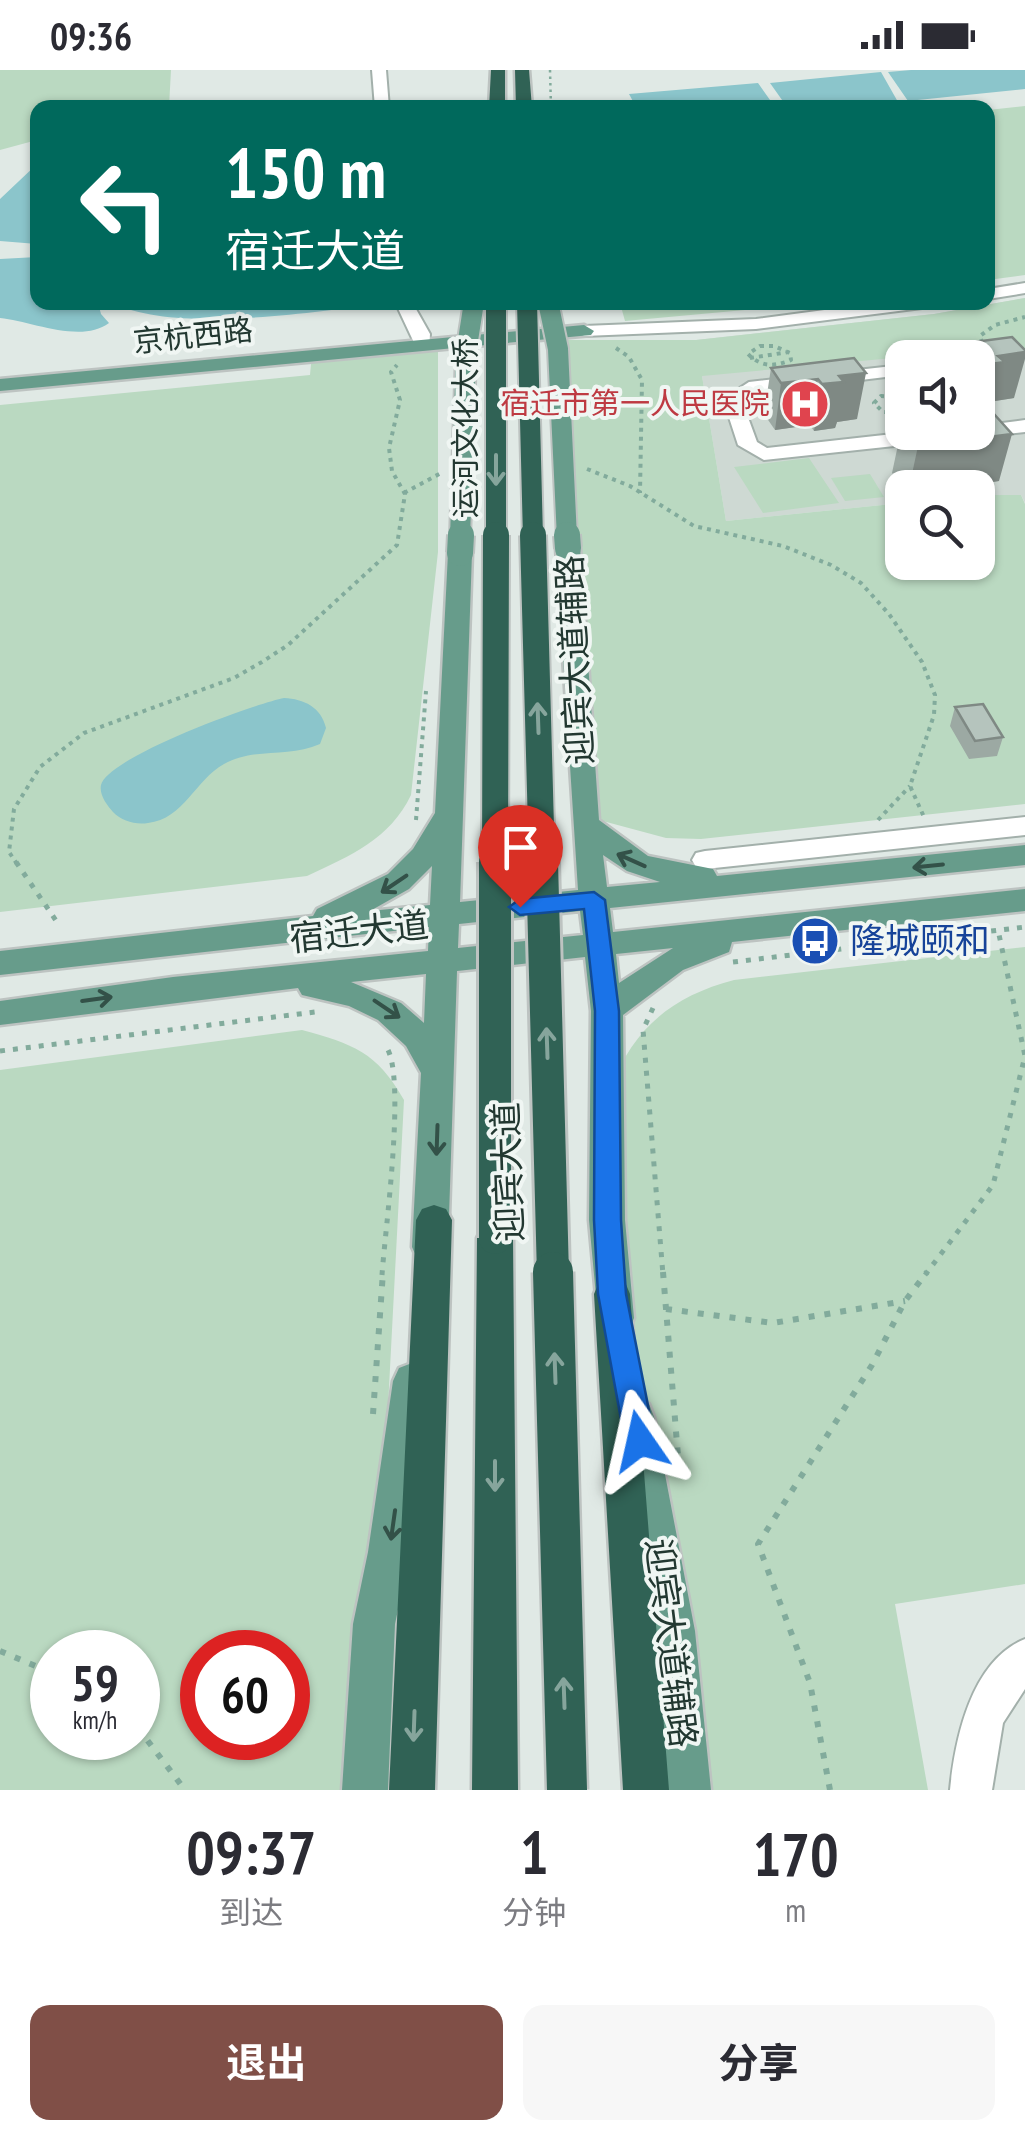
<!DOCTYPE html>
<html lang="zh">
<head>
<meta charset="utf-8">
<style>
  body { margin:0; font-family:"PT Sans Narrow","Noto Sans SC",sans-serif; background:#f7f7f7; color:#2b2b33; height:100vh; display:flex; flex-direction:column; font-size:38px; white-space:nowrap }
  * { box-sizing:border-box; margin:0 }
  p { font-size:32px; color:#7c7c81 }
  .icon { flex:none; width:55px; height:55px; fill:none; stroke:currentColor; stroke-width:2; stroke-linecap:round; stroke-linejoin:round }
  .map { position:relative; height:1720px; overflow:hidden }
  .drawer { display:flex; flex-direction:column; background:#fff; flex:1 }
  .drawer>* { flex:none }
  .guide { position:absolute; left:30px; top:30px; width:965px; height:210px; border-radius:20px; box-shadow:0 2px 8px #0004; background:#00695c; color:#fff; overflow:hidden }
  .controls { position:absolute; left:885px; top:270px; display:grid; gap:20px }
  .controls a { display:grid; place-items:center; width:110px; height:110px; border-radius:20px; background:#fff; box-shadow:0 2px 8px #0004; font-size:50px }
  .speed { position:absolute; left:30px; top:1560px; display:flex; gap:20px; font-size:50px; font-weight:700; text-align:center }
  .speed>* { display:grid; place-content:center; width:130px; height:130px; border-radius:50%; background:#fff; box-shadow:0 2px 8px #0004; line-height:1 }
  .speed small { font-size:25px; font-weight:400 }
  .speed .limit { border:15px solid #d22; background:#fff; color:#111 }
  .pin { position:absolute; display:grid; place-items:center; width:85px; height:85px; color:#fff; margin:-102px -42px; border-radius:50% 50% 50% 0; rotate:-45deg; box-shadow:0 0 10px #0007 }
  .pin .icon { rotate:45deg }
  .me { position:absolute; width:110px; margin:-55px; rotate:349deg; stroke-linejoin:round; filter:drop-shadow(0 0 8px #0008) }
  .turn { display:flex; align-items:center; gap:35px; height:210px; padding:0 30px; font-size:45px }
  .turn .icon { width:130px; height:130px; stroke-width:2.5 }
  .turn b { display:block; font-size:70px; line-height:85px }
  .eta { display:flex; justify-content:space-evenly; align-items:center; height:170px; text-align:center }
  .eta b { font-size:60px; font-weight:700; line-height:70px }
  .button { display:flex; gap:20px; margin-top:auto; padding:20px 30px }
  .button a { flex:1; height:115px; border-radius:20px; background:#804f47; color:#fff; font-size:40px; font-weight:700; line-height:115px; text-align:center }
  .button a+a { background:#f7f7f7; color:#2b2b33 }
  .status { display:flex; justify-content:space-between; align-items:center; height:70px; padding:0 50px; background:#fff; direction:ltr }
  .status svg { height:28px; fill:currentColor }
  .map>svg:first-child { display:block }
  .built { fill:#ced9d3; fill-rule:evenodd }
  .green { fill:#bad9c1; fill-rule:evenodd }
  .water { fill:#8bc5cb }
  .lines { fill:none; stroke-linecap:round; stroke-linejoin:round }
  .minor-casing { stroke:#a3b0ab; stroke-width:4 }
  .major-casing { stroke:#bdc3c1; stroke-width:5 }
  .highway-casing { stroke:#bdc3c1; stroke-width:5 }
  .path-far3 { stroke:#82ab9c; stroke-width:2.5; stroke-dasharray:2.5 4; stroke-linecap:butt }
  .path-far2 { stroke:#82ab9c; stroke-width:4; stroke-dasharray:4 5; stroke-linecap:butt }
  .path-far1 { stroke:#82ab9c; stroke-width:5; stroke-dasharray:5 8; stroke-linecap:butt }
  .path { stroke:#82ab9c; stroke-width:6; stroke-dasharray:6 10; stroke-linecap:butt }
  .minor { fill:#fff; fill-rule:evenodd }
  .major { fill:#679c8b; fill-rule:evenodd }
  .highway { fill:#306255; fill-rule:evenodd }
  .major-bridge-far1-casing { stroke:#bdc3c1; stroke-width:24; stroke-linecap:butt }
  .major-bridge-casing { stroke:#bdc3c1; stroke-width:30; stroke-linecap:butt }
  .highway-bridge-far3-casing { stroke:#bdc3c1; stroke-width:24; stroke-linecap:butt }
  .highway-bridge-far2-casing { stroke:#bdc3c1; stroke-width:30; stroke-linecap:butt }
  .highway-bridge-far1-casing { stroke:#bdc3c1; stroke-width:38; stroke-linecap:butt }
  .highway-bridge-casing { stroke:#bdc3c1; stroke-width:45; stroke-linecap:butt }
  .major-bridge-far1 { stroke:#679c8b; stroke-width:20 }
  .major-bridge { stroke:#679c8b; stroke-width:26 }
  .highway-bridge-far3 { stroke:#306255; stroke-width:20 }
  .highway-bridge-far2 { stroke:#306255; stroke-width:26 }
  .highway-bridge-far1 { stroke:#306255; stroke-width:32 }
  .highway-bridge { stroke:#306255; stroke-width:40 }
  .wall { fill:#9ca9a3 }
  .shaded-wall { fill:#7f8984 }
  .building { fill:#b5c4bd; stroke:#7f8984; stroke-width:2.5 }
  .oneway { stroke:#86a59c }
  .oneway2 { stroke:#335148 }
  .route { fill:#1a73e8; stroke:#114b97; stroke-width:2.5 }
  .labels { text-anchor:middle; stroke-width:8; stroke-linejoin:round; paint-order:stroke }
  .far-street-label { font-size:30px; fill:#223831; stroke:#f0f6f3 }
  .far-health-label { font-size:30px; fill:#be3a42; stroke:#f0f6f3; text-anchor:end }
  .street-label { font-size:35px; fill:#223831; stroke:#f0f6f3 }
  .transit-label { font-size:35px; fill:#164399; stroke:#f0f6f3; text-anchor:start }
</style>
</head>
<body>
<div class="status"><b>09:36</b><svg viewBox="0 0 49 12"><path d="M0 12V9h3v3zM5 12V6h3v6zM10 12V3h3v9zM15 12V0h3v12zM26 1h20v11H26zM47 4h2v5h-2z"/></svg></div>
<div class="map">
<svg width="1025" height="1720" viewBox="0 0 1025 1720">
  <rect width="100%" height="100%" fill="#e0e9e5"/>
  <path class="built" d="M1025 228V433L1021 425H978V418H902V433L726 451 696 270 934 244ZM902 288H978V362H902Z"/>
  <path class="green" d="M0 0H171L169 37 38 38 37 70 0 80Z
    M1025 36V205L988 210V40Z
    M1025 228V286L968 281 702 306 726 451 902 433V492H978V425H1021L1025 434V734L701 769 666 768 599 750 557 270H696L934 244Z
    M620 233V232L823 233 625 251Z
    M424 280 438 281V482L411 725C390 769 350 786 307 806L0 842V335L310 305 311 294 320 288Z
    M809 388 839 433 763 443 734 397Z
    M870 404 884 427 845 431 831 408Z
    M1025 877V1514L895 1534 928 1720H652L611 1018C633 958 673 926 734 910Z
    M302 960C353 974 377 982 404 1030L368 1720H0V1000ZM52 1582H138V1668H52ZM202 1582H288V1668H202Z"/>
  <path class="water" d="M911 0H1025V19L908 31 888 2Z
    M881 2 898 32 851 38 787 37 770 13Z
    M758 13 775 37H636L629 24Z
    M37 94V174L0 171V129Z
    M37 187 38 232 98 233 101 244 109 253C81 274 31 251 0 248V189Z
    M112 233 383 232V234C310 242 178 264 112 233Z
    M284 628C304 629 321 637 326 658L320 674C289 688 255 677 224 694 195 710 184 749 148 753 135 755 122 751 113 742 107 735 99 725 101 715 108 687 254 634 284 628Z"/>
  <g class="lines">
    <g class="minor-casing">
      <path id="minor" d="M372 0H386L389 38H375Z
        M1025 213V223L988 229V219Z
        M395 232H412L430 264 429 279H417Z
        M885 232H938L930 237 756 259 584 266 575 261 584 256 756 249Z
        M902 295V305L754 323 742 331 757 372 767 378 911 362H978V356L1025 350V362L764 390 738 375 723 329 749 312Z
        M1025 747V765L705 799 696 797 692 790 696 783 705 781Z
        M1025 1569V1619L1003 1653 992 1720H950C955 1669 971 1591 1025 1569Z"/>
    </g>
    <g class="major-casing">
      <path id="major" d="M584 255 594 261 591 265 0 321V309Z
        M568 471 580 478 599 750 648 786 713 799 717 806 1025 775V795L610 838 613 862 1025 819V841L732 872 729 882 683 900 623 945 625 1150 634 1248 629 1260 616 1265 603 1260 598 1248 589 1150 591 941 585 887 457 901 448 1177 443 1188 430 1193 417 1188 412 1177 421 1003 406 976 378 950 349 936 302 925 298 918 0 955V931L173 907 428 881 429 857 0 905V881L313 846 317 839 388 804 413 779 435 743 448 483 460 476 472 483 460 832 578 820 556 478ZM603 785 627 801 660 812 607 817ZM432 796 430 835 370 841 409 819ZM580 841 583 865 458 878 459 854ZM673 878 619 913 616 884ZM426 904 424 953 401 933 351 912Z
        M412 1293 425 1298 431 1311 410 1482 395 1554 388 1720H342L353 1554 368 1482 393 1311 399 1298Z
        M635 1328 649 1334 654 1347 695 1561 711 1720H665L653 1561 616 1347 621 1334Z"/>
    </g>
    <g class="highway-casing">
      <path id="highway" d="M491 0H505V38H489Z
        M515 0H529L532 38H516Z
        M434 1135 446 1139 452 1150 435 1720H389L416 1150 422 1139Z
        M495 1152 508 1157 513 1168 518 1720H472L477 1168 482 1157Z
        M612 1207 625 1212 630 1224 669 1720H623L594 1224 599 1212Z"/>
    </g>
    <path class="path-far3" d="M550 0 551 38"/>
    <path class="path-far2" d="M982 273 980 266 995 255 1025 247
      M760 276H774L790 283 791 290C774 297 761 297 748 284Z
      M616 278 629 287 642 310 640 423
      M750 288 789 282
      M902 327 881 326 874 333 883 342 902 343
      M587 399 630 416 694 456 783 476 831 495 861 513 889 544 922 592 935 625 934 645 910 716 924 747
      M404 423 441 403
      M416 750 426 621
      M878 750 910 716
      M17 794 9 782 14 739 40 697 84 663 234 608 262 592 288 575 397 475 405 424 392 401 389 378 400 330 391 302 397 295"/>
    <path class="path-far1" d="M16 792 57 852
      M733 892 1025 857
      M653 938 643 960 663 1205
      M0 981 315 942
      M382 1205C385 1160 406 1010 387 978
      M925 1205 993 1115 1025 986 998 860"/>
    <path class="path" d="M663 1202 679 1398
      M666 1239 773 1253 905 1231
      M373 1344 383 1202
      M0 1581 52 1603
      M138 1658 185 1720
      M830 1720 810 1613 758 1474 872 1295 905 1231 927 1202"/>
    <use href="#minor" class="minor"/>
    <use href="#major" class="major"/>
    <use href="#highway" class="highway"/>
    <g class="major-bridge-far1-casing">
      <path id="major-bridge-far1" d="M548 232 558 279 567 468
        M460 468 466 283 474 232"/>
    </g>
    <g class="major-bridge-casing">
      <path id="major-bridge" d="M567 465 568 478
        M460 483 461 465"/>
    </g>
    <g class="highway-bridge-far3-casing">
      <path id="highway-bridge-far3" d="M527 232 533 468
        M496 468V232"/>
    </g>
    <g class="highway-bridge-far2-casing">
      <path id="highway-bridge-far2" d="M533 465 542 794
        M495 794 496 465"/>
    </g>
    <g class="highway-bridge-far1-casing">
      <path id="highway-bridge-far1" d="M542 792 553 1205
        M495 1168V792"/>
    </g>
    <g class="highway-bridge-casing">
      <path id="highway-bridge" d="M553 1202 567 1720"/>
    </g>
    <use href="#major-bridge-far1" class="major-bridge-far1"/>
    <use href="#major-bridge" class="major-bridge"/>
    <use href="#highway-bridge-far3" class="highway-bridge-far3"/>
    <use href="#highway-bridge-far2" class="highway-bridge-far2"/>
    <use href="#highway-bridge-far1" class="highway-bridge-far1"/>
    <use href="#highway-bridge" class="highway-bridge"/>
  </g>
  <path class="wall" d="M1012 267 1014 328 995 331 993 339 978 341V288H934L936 277Z
    M854 288 857 349 837 352 835 358 814 361 810 355 775 360 764 344 771 298Z
    M902 356V362H978L999 411 952 418H903L892 403Z
    M955 637 1003 667 997 686 969 689 950 656Z"/>
  <path class="shaded-wall" d="M1025 282V289L1014 328 995 331 993 339 978 341V316L983 295 998 286Z
    M866 303 857 349 837 352 835 358 814 361 822 314 839 306Z
    M818 309 810 355 775 360 781 313Z
    M1012 364 999 411 952 418H909L918 376Z"/>
  <path class="building" d="M1012 267 1025 280V282L998 286 1005 292 983 295 978 288H946L936 277Z
    M854 288 866 303 839 306 844 312 822 314 818 309 781 313 771 298Z
    M994 344 1012 364 918 376 907 362H978V346Z
    M983 634 1003 667 975 671 955 637Z"/>
  <defs><path id="oneway-shaft" d="M-6 0H5M1.5-3L5.5 0L1.5 3" fill="none" stroke-width="1.6" stroke-linecap="round" stroke-linejoin="round" transform="scale(2.5)"/></defs>
  <g class="oneway">
    <use href="#oneway-shaft" transform="translate(496 400) rotate(90)"/>
    <use href="#oneway-shaft" transform="translate(538 648) rotate(-92)"/>
    <use href="#oneway-shaft" transform="translate(547 973) rotate(-92)"/>
    <use href="#oneway-shaft" transform="translate(555 1298) rotate(-92)"/>
    <use href="#oneway-shaft" transform="translate(495 1406) rotate(90)"/>
    <use href="#oneway-shaft" transform="translate(564 1623) rotate(-92)"/>
    <use href="#oneway-shaft" transform="translate(414 1656) rotate(92)"/>
  </g>
  <g class="oneway2">
    <use href="#oneway-shaft" transform="translate(631 790) rotate(-156)"/>
    <use href="#oneway-shaft" transform="translate(928 796) rotate(174)"/>
    <use href="#oneway-shaft" transform="translate(394 814) rotate(146)"/>
    <use href="#oneway-shaft" transform="translate(97 929) rotate(-8)"/>
    <use href="#oneway-shaft" transform="translate(387 939) rotate(34)"/>
    <use href="#oneway-shaft" transform="translate(437 1070) rotate(92)"/>
    <use href="#oneway-shaft" transform="translate(393 1455) rotate(98)"/>
  </g>
  <path class="route" d="M594 822 605 830 619 941 621 1150 626 1224 655 1371 651 1381 640 1385 629 1381 625 1371 598 1224 594 1150 595 941 584 839 520 845 509 837 520 829Z"/>
  <defs>
    <g id="hospital-disc" transform="scale(2.5)"><circle r="9.5" fill="#e0444e" stroke="#f0f6f3"/><path d="M-5-5h3v3.5h4V-5h3V5h-3V1.5h-4V5h-3Z" fill="#fff"/></g>
    <g id="bus-disc" transform="scale(2.5)"><circle r="9.5" fill="#1a4fb4" stroke="#f0f6f3"/><path d="M-5-6H5V4H4V6H2V4H-2V6H-4V4H-5ZM-3.5-4V0h7V-4ZM-3.5 1.2v1.5H-2V1.2ZM2 1.2v1.5H3.5V1.2Z" fill="#fff"/></g>
  </defs>
  <g fill-rule="evenodd">
    <use href="#hospital-disc" x="805" y="334"/>
    <use href="#bus-disc" x="815" y="871"/>
  </g>
  <g class="labels">
    <g class="far-street-label">
      <text transform="translate(193 266) rotate(-6)" y="10">京杭西路</text>
      <text transform="translate(466 358) rotate(-90)" y="10">运河文化大桥</text>
    </g>
    <g class="far-health-label">
      <text x="770" y="344">宿迁市第一人民医院</text>
    </g>
    <g class="street-label">
      <text transform="translate(575 590) rotate(-93)" y="12">迎宾大道辅路</text>
      <text transform="translate(359 862) rotate(-6)" y="12">宿迁大道</text>
      <text transform="translate(508 1102) rotate(-92)" y="12">迎宾大道</text>
      <text transform="translate(671 1573) rotate(83)" y="12">迎宾大道辅路</text>
    </g>
    <g class="transit-label">
      <text x="850" y="883">隆城颐和</text>
    </g>
  </g>
</svg>
<div class="controls">
<a><svg class="icon" aria-label="sound" viewBox="0 0 24 24"><path d="M4 9h4l5-4v14l-5-4H4zM17 9q2 3 0 6"/></svg></a>
<a><svg class="icon" aria-label="search" viewBox="0 0 24 24"><circle cx="10" cy="10" r="6"/><path d="M15 15l6 6"/></svg></a>
</div>
<div class="speed"><div>59<small>km/h</small></div><div class="limit">60</div></div>
<div class="pin" style="left:520px;top:837px;background:#d93025"><svg class="icon" aria-label="arrive" viewBox="0 0 24 24"><path d="M6 21V4h12l-3 4 3 4H6"/></svg></div>
<svg class="me" style="left:640px;top:1371px" viewBox="-20 -20 40 40"><path d="M0-17L14 15 0 8-14 15z" fill="#1a73e8" stroke="#fff" stroke-width="4"/></svg>
<div class="guide">
<div class="turn"><svg class="icon" aria-label="left" viewBox="0 0 24 24"><path d="M17 20v-9H6M10 6l-5 5 5 5"/></svg><div><b>150 m</b>宿迁大道</div></div>
</div>
</div>
<section class="drawer">
<div class="eta">
<div><b>09:37</b><p>到达</p></div>
<div><b>1</b><p>分钟</p></div>
<div><b>170</b><p>m</p></div>
</div>
<div class="button"><a>退出</a><a>分享</a></div>
</section>
</body>
</html>
